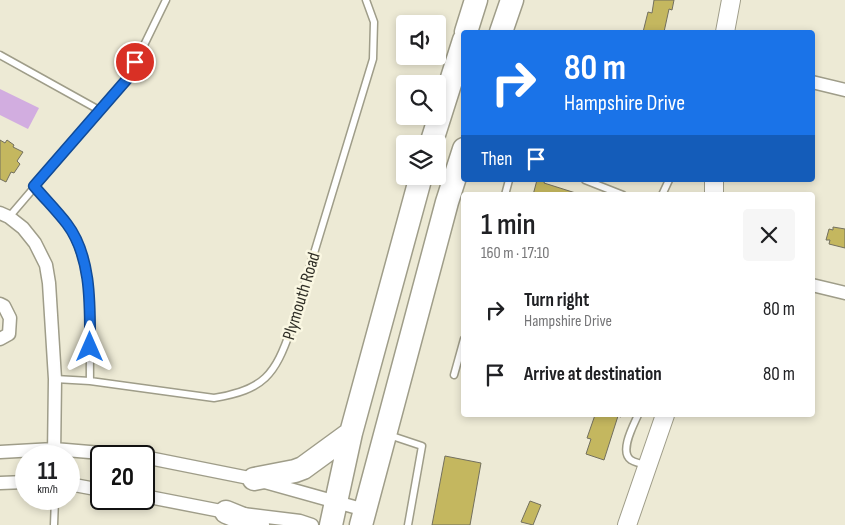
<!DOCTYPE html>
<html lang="en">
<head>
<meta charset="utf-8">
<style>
  body { margin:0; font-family:"Sofia Sans Condensed",sans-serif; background:#f6f6f6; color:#202124; height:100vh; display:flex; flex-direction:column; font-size:19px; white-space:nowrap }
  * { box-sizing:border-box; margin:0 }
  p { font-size:16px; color:#757577 }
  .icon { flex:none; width:28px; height:28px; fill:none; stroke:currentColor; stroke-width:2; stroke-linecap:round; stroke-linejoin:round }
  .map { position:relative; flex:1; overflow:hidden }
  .sheet { position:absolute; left:461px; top:192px; width:354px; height:225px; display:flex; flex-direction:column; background:#fff; border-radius:5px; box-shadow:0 2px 8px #0003 }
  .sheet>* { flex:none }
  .guide { position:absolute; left:461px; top:30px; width:354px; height:152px; border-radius:5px; box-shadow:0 2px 8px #0003; background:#1a73e8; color:#fff; overflow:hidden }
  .buttons { position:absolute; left:396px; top:15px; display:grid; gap:10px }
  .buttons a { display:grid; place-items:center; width:50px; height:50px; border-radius:5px; background:#fff; box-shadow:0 2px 8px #0003; font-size:25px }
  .speed { position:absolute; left:15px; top:445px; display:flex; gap:10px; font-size:25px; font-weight:700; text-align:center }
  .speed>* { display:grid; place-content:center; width:65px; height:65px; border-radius:50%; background:#fff; box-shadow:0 2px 8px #0003; line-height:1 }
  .speed small { font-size:12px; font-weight:400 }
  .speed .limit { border:2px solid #111; border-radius:8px; background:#fff; color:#111 }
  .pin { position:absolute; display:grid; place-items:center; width:42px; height:42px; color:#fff; margin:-21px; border:2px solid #fff; border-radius:50%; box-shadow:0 1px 5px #0007 }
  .me { position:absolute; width:55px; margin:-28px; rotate:0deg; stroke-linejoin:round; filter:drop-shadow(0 0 4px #0008) }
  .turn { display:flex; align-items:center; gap:18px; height:105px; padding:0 20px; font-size:22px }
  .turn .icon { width:65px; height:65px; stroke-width:2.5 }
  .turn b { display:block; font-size:35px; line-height:42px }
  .then { display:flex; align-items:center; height:48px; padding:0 20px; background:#0003; gap:10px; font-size:19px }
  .round { display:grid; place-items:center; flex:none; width:52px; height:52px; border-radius:5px; background:#f6f6f6 }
  .headline { display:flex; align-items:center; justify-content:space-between; height:85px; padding:0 20px }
  h1 { font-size:30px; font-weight:600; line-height:38px }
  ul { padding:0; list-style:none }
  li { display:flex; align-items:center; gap:15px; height:65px; padding:0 20px }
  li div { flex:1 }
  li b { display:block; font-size:19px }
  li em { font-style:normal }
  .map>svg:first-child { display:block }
  .green { fill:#d2ade0 }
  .building { fill:#c4b75f; stroke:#73705e }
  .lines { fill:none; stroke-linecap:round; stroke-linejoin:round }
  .lane-casing { stroke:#9f9d89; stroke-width:9 }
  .street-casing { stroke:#9f9d89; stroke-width:15 }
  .secondary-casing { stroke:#9f9d89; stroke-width:20 }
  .highway-casing { stroke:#9f9d89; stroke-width:25 }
  .lane { stroke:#fff; stroke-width:6 }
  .street { stroke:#fff; stroke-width:12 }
  .secondary { stroke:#fff; stroke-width:18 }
  .highway { stroke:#fff; stroke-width:22 }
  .route-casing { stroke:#114b97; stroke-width:12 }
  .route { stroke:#1a73e8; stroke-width:9 }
  .labels { text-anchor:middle; stroke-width:5; stroke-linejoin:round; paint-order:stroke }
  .street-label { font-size:18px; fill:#2e2d25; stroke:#faf7e2 }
</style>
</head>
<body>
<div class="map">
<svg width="845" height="525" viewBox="0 0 845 525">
  <rect width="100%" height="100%" fill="#edead5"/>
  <path class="green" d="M0 89 39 108 28 129 0 115Z"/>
  <path class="building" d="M654 0H674L672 10 669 9 664 32H643L648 12 652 13Z
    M0 140 5 143 7 140 14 145 13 147 23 152 17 161 20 164 14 173 11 172 6 182 0 179Z
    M537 180H545L544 183 582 195H533Z
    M833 227 845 229V248L829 244 830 240H826L829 229 833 230Z
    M595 415H621V417L618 416 604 460 586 454 591 439 587 438Z
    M445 456 481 463 470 525H432Z
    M530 501 541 505 533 525 521 522Z"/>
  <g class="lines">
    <g class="lane-casing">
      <path id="lane" d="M0 55 99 110
        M585 180 623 195
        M34 186C45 199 60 212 69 227 96 274 89 329 90 381
        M505 195 509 180
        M662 195 669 180
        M9 217 128 78 166 0
        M454 375 464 339
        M55 379 90 381 214 398C264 390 275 375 291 329L373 59 374 22 366 0
        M638 415C633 426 619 452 631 460 636 463 642 464 647 465
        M389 435 422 446 408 525
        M54 525 55 499"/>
    </g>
    <g class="street-casing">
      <path id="street" d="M812 82 845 90
        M0 213 9 217 23 228 35 243 46 265 49 283 55 379 54 456
        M812 285 845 293
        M0 304 4 306 10 318 9 334 0 339
        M0 452 54 449 137 456
        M144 457 254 479 365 510
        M0 483 26 482
        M69 484 101 490
        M144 496 226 512 300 521 312 525"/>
    </g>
    <g class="secondary-casing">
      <path id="secondary" d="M725 32 731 0
        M714 195V180
        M627 525 665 415"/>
    </g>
    <g class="highway-casing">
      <path id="highway" d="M466 32 476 0
        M501 32 512 0
        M431 144 464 40
        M254 479 295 471 303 468 351 433
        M226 512 258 525
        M331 525 351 433 421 176
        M361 525 447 202 464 149"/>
    </g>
    <use href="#lane" class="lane"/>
    <use href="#street" class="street"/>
    <use href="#secondary" class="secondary"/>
    <use href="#highway" class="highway"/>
  </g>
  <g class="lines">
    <g class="route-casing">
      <path id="route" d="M90 347C90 307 92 257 67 224 57 211 45 199 34 186L128 78 135 62"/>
    </g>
    <use href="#route" class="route"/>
  </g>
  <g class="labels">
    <g class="street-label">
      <text transform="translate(301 296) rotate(-73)" y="6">Plymouth Road</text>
    </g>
  </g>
</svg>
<div class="buttons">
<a><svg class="icon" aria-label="sound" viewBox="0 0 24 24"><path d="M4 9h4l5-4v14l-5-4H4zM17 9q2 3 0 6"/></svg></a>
<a><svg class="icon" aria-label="search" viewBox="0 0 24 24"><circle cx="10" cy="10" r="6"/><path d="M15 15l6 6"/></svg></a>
<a><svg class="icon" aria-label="layers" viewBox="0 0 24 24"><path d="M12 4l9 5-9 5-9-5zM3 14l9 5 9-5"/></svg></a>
</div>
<div class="speed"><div>11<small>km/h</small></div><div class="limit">20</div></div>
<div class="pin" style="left:135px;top:62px;background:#d93025"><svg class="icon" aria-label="arrive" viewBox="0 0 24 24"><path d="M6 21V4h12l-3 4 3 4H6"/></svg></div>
<svg class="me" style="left:90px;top:347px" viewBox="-20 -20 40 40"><path d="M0-17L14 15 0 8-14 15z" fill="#1a73e8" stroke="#fff" stroke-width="4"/></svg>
<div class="guide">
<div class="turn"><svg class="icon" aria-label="right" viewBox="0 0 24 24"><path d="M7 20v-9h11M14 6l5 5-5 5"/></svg><div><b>80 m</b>Hampshire Drive</div></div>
<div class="then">Then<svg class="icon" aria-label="arrive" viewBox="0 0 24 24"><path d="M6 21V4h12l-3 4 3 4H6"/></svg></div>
</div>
<section class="sheet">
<div class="headline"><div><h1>1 min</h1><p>160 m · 17:10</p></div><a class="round"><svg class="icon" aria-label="close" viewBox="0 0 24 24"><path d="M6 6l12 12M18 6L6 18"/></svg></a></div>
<ul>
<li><svg class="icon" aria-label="right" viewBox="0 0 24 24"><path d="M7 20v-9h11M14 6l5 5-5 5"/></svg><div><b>Turn right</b><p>Hampshire Drive</p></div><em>80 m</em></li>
<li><svg class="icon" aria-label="arrive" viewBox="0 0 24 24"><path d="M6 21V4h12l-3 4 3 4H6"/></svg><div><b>Arrive at destination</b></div><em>80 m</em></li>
</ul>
</section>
</div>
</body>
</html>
